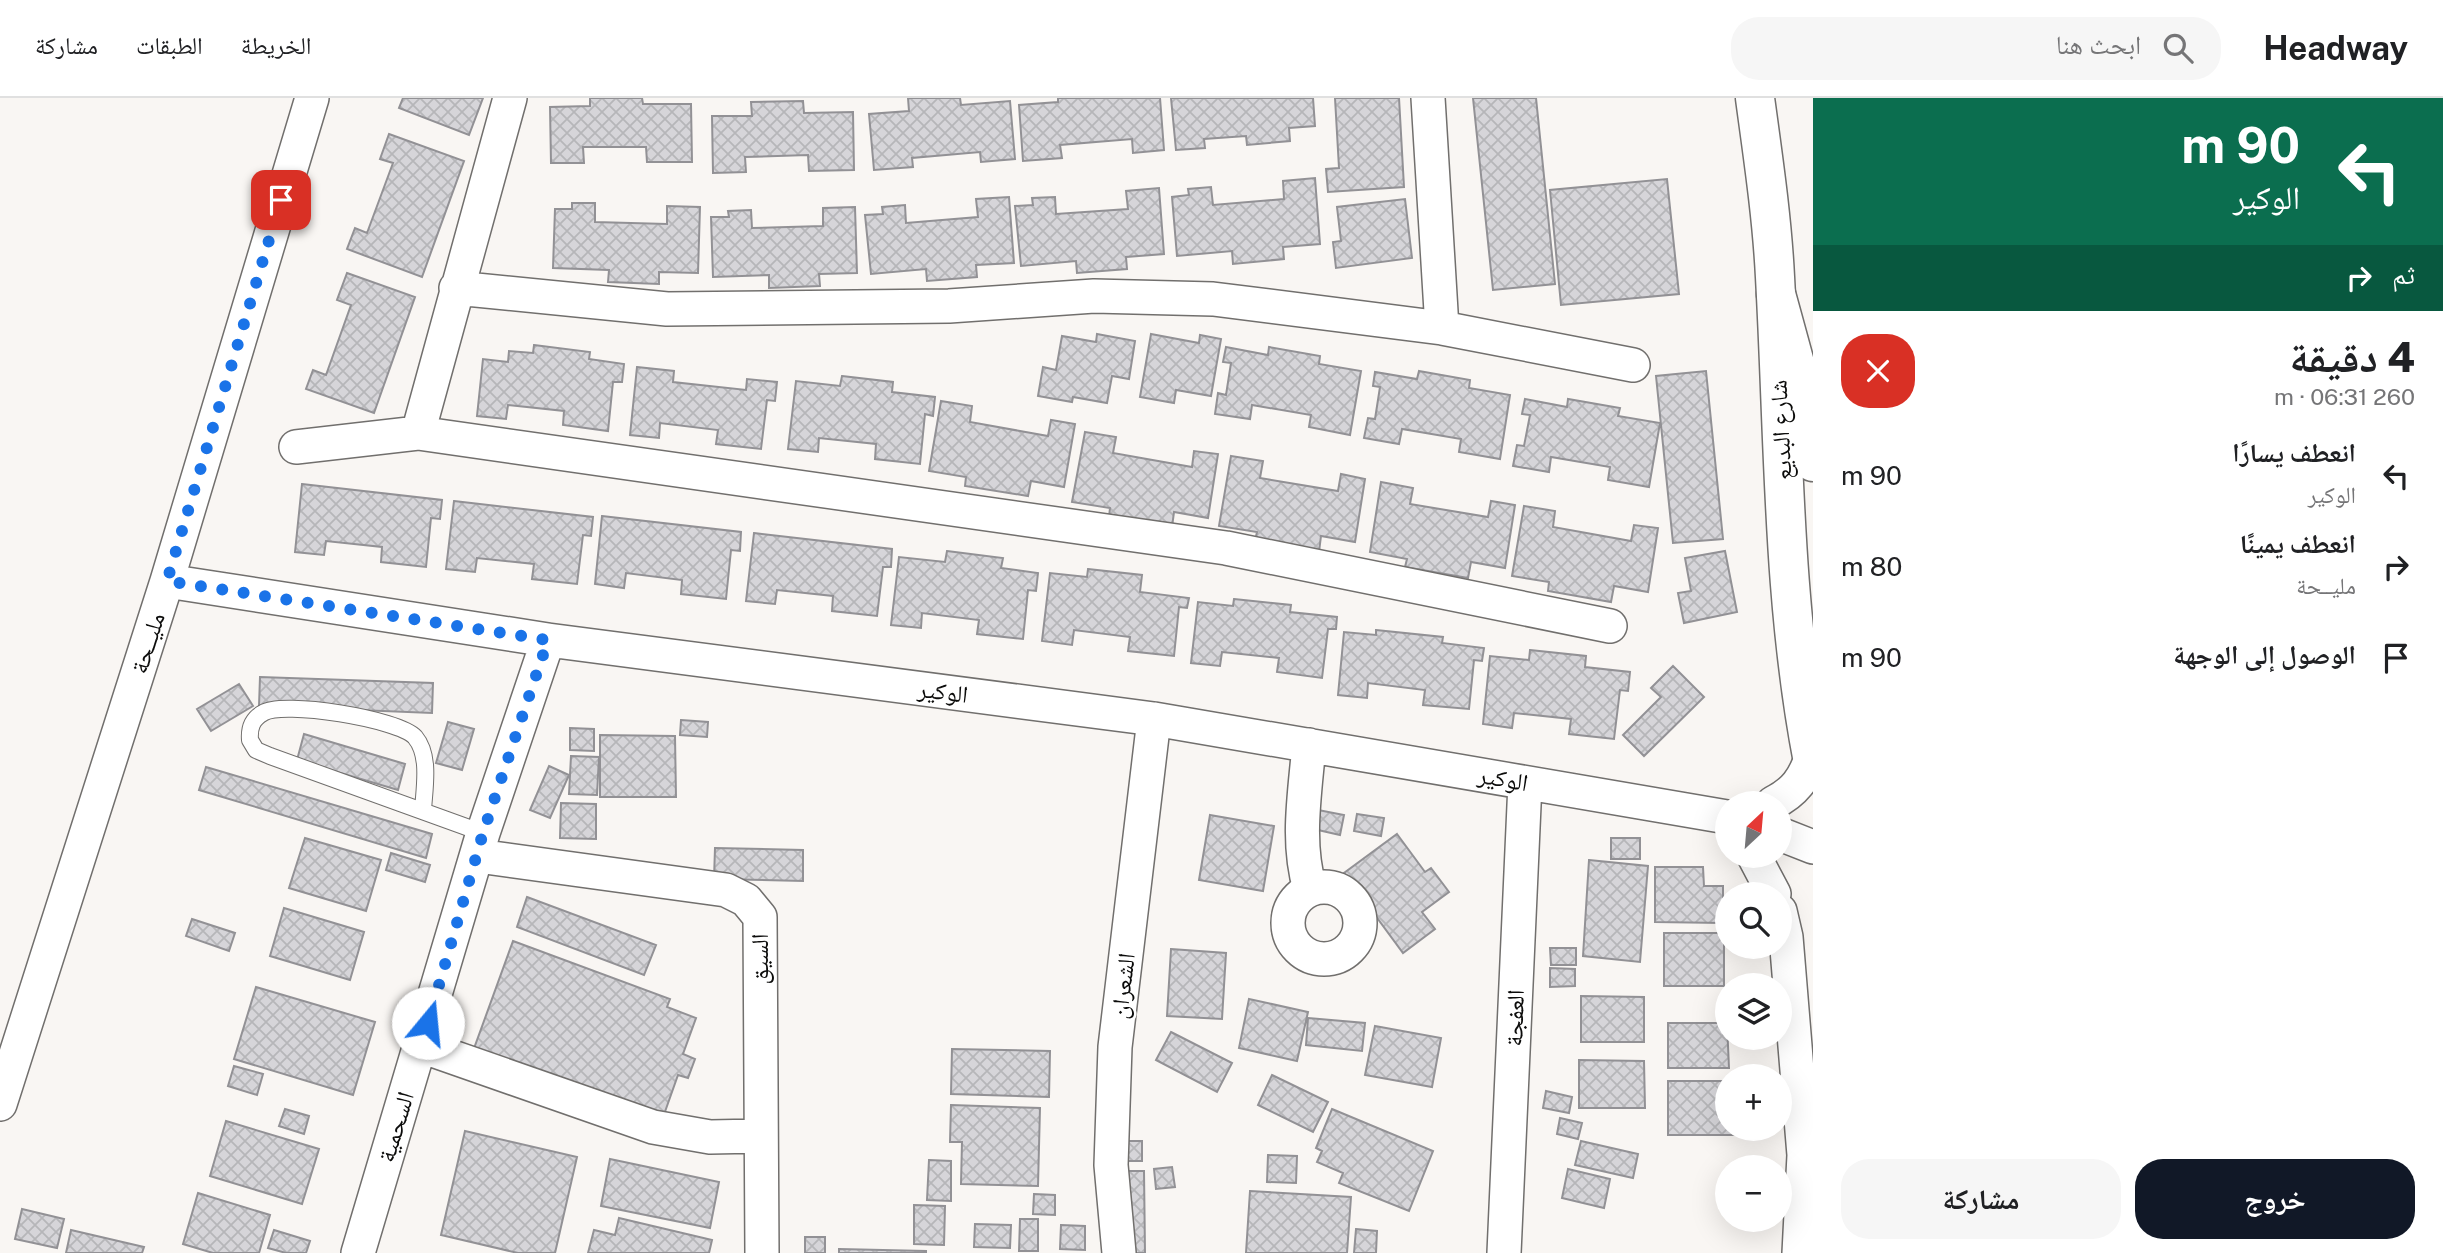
<!DOCTYPE html>
<html lang="ar">
<head>
<meta charset="utf-8">
<style>
  body { margin:0; font-family:"Public Sans","Noto Naskh Arabic",sans-serif; background:#f6f6f6; color:#202124; direction:rtl; height:100vh; display:flex; flex-direction:column; font-size:26px; white-space:nowrap }
  * { box-sizing:border-box; margin:0 }
  p { font-size:23px; color:#757577 }
  .icon { flex:none; width:38px; height:38px; fill:none; stroke:currentColor; stroke-width:2; stroke-linecap:round; stroke-linejoin:round }
  .map { position:relative; flex:1; overflow:hidden; direction:ltr }
  .details { display:flex; flex-direction:column; background:#fff; width:630px }
  .details>* { flex:none }
  .banner { background:#0b6e4f; color:#fff; overflow:hidden }
  .needle { width:46px; rotate:26deg }
  .buttons { position:absolute; left:1715px; top:693px; display:grid; gap:14px }
  .buttons a { display:grid; place-items:center; width:77px; height:77px; border-radius:50%; background:#fff; box-shadow:0 7px 28px #0002; font-size:35px }
  .pin { position:absolute; display:grid; place-items:center; width:60px; height:60px; color:#fff; margin:-30px; border-radius:14px; box-shadow:0 4px 10px #0006 }
  .me { position:absolute; width:77px; margin:-38px; rotate:17deg; stroke-linejoin:round; filter:drop-shadow(0 0 5px #0008) }
  .turn { display:flex; align-items:center; gap:24px; height:147px; padding:0 28px; font-size:32px }
  .turn .icon { width:91px; height:91px; stroke-width:2.5 }
  .turn b { display:block; font-size:49px; line-height:60px }
  .then { display:flex; align-items:center; height:66px; padding:0 28px; background:#0003; gap:14px; font-size:26px }
  .round { display:grid; place-items:center; flex:none; width:74px; height:74px; border-radius:28px; background:#f6f6f6 }
  .headline { display:flex; align-items:center; justify-content:space-between; height:119px; padding:0 28px }
  h1 { font-size:42px; font-weight:800; line-height:52px }
  .action { display:flex; gap:14px; margin-top:auto; padding:14px 28px }
  .action a { flex:1; height:80px; border-radius:28px; background:#111827; color:#fff; font-size:28px; font-weight:800; line-height:80px; text-align:center }
  .action a+a { background:#f6f6f6; color:#202124 }
  ul { padding:0; list-style:none }
  li { display:flex; align-items:center; gap:21px; height:91px; padding:0 28px }
  li div { flex:1 }
  li b { display:block; font-size:26px }
  li em { font-style:normal }
  header { display:flex; align-items:center; gap:42px; box-sizing:border-box; height:98px; padding:0 35px; background:#fff; border-bottom:2px solid #e0e0e0 }
  header strong { font-size:33px }
  nav { display:flex; gap:38px; margin-inline-start:auto; font-size:24px }
  .search { width:490px; height:63px; background:#f6f6f6; display:flex; align-items:center; gap:18px; box-sizing:border-box; padding:0 24px; border-radius:28px; color:#757577; font-size:26px }
  main { display:flex; flex:1; min-height:0 }
  .map>svg:first-child { display:block }
  .building { fill:url(#building-cross-hatch); stroke:#929195; stroke-width:2 }
  .lines { fill:none; stroke-linecap:round; stroke-linejoin:round }
  .lane-casing { stroke:#716f6d; stroke-width:18 }
  .street-casing { stroke:#716f6d; stroke-width:36 }
  .secondary-casing { stroke:#716f6d; stroke-width:41 }
  .highway-casing { stroke:#716f6d; stroke-width:41 }
  .lane { stroke:#fff; stroke-width:16 }
  .street { stroke:#fff; stroke-width:33 }
  .secondary { stroke:#fff; stroke-width:38 }
  .highway { stroke:#fff; stroke-width:38 }
  .route { stroke:#1a73e8; stroke-width:12; stroke-dasharray:0 21.6 }
  .labels { text-anchor:middle; stroke-width:5; stroke-linejoin:round; paint-order:stroke }
  .street-label { font-size:24px; fill:#0c0c0b; stroke:#fff }
</style>
</head>
<body>
<header>
<strong>Headway</strong>
<div class="search"><svg class="icon" aria-label="search" viewBox="0 0 24 24"><circle cx="10" cy="10" r="6"/><path d="M15 15l6 6"/></svg>ابحث هنا</div>
<nav><a>الخريطة</a><a>الطبقات</a><a>مشاركة</a></nav>
</header>
<main>
<section class="details">
<div class="banner">
<div class="turn"><svg class="icon" aria-label="left" viewBox="0 0 24 24"><path d="M17 20v-9H6M10 6l-5 5 5 5"/></svg><div><b>90 m</b>الوكير</div></div>
<div class="then">ثم<svg class="icon" aria-label="right" viewBox="0 0 24 24"><path d="M7 20v-9h11M14 6l5 5-5 5"/></svg></div>
</div>
<div class="headline"><div><h1>4 دقيقة</h1><p>260 m · 06:31</p></div><a class="round" style="background:#d93025;color:#fff"><svg class="icon" aria-label="close" viewBox="0 0 24 24"><path d="M6 6l12 12M18 6L6 18"/></svg></a></div>
<ul>
<li><svg class="icon" aria-label="left" viewBox="0 0 24 24"><path d="M17 20v-9H6M10 6l-5 5 5 5"/></svg><div><b>انعطف يسارًا</b><p>الوكير</p></div><em>90 m</em></li>
<li><svg class="icon" aria-label="right" viewBox="0 0 24 24"><path d="M7 20v-9h11M14 6l5 5-5 5"/></svg><div><b>انعطف يمينًا</b><p>مليــحة</p></div><em>80 m</em></li>
<li><svg class="icon" aria-label="arrive" viewBox="0 0 24 24"><path d="M6 21V4h12l-3 4 3 4H6"/></svg><div><b>الوصول إلى الوجهة</b></div><em>90 m</em></li>
</ul>
<div class="action"><a>خروج</a><a>مشاركة</a></div>
</section>
<div class="map">
<svg width="1813" height="1155" viewBox="0 0 1813 1155">
  <defs>
    <pattern id="building-cross-hatch" width="8" height="8" patternUnits="userSpaceOnUse" patternTransform="scale(1.75)"><rect width="8" height="8" fill="#d6d5d9"/><path d="M0 0l8 8M0 8l8-8" fill="none" stroke="#b6b6b9"/></pattern>
  </defs>
  <rect width="100%" height="100%" fill="#f9f6f3"/>
  <path class="building" d="M403 0H483L469 37 399 10Z
    M590 0H642L643 6H691L692 64H647L646 49H583L584 65H551L550 9 590 8Z
    M908 0H960L961 7 1010 3 1015 61 981 64 980 54 912 60 913 69 874 72 869 16 909 13Z
    M1058 0H1160L1164 52 1133 55 1132 41 1060 47 1062 60 1023 63 1019 7 1058 4Z
    M1171 0H1313L1315 28 1289 30 1290 43 1247 47 1246 38 1204 41 1205 50 1176 52Z
    M1335 0H1399L1404 89 1328 94 1326 71 1339 70Z
    M1473 0H1536L1555 186 1493 192Z
    M803 3 804 15 853 14 854 72 809 73 808 57 745 59 746 74 713 75 712 18H752L751 4Z
    M389 36 464 63 422 179 347 151 355 130 367 135 393 65 380 61Z
    M1315 80 1320 146 1283 149 1284 161 1233 166 1232 153 1177 158 1172 99 1189 97 1188 91 1211 89 1213 107 1284 101 1283 83Z
    M1667 81 1679 196 1561 207 1550 92Z
    M1159 90 1164 156 1126 159 1127 171 1077 175 1076 163 1021 168 1015 108 1033 107 1032 100 1055 99 1056 116 1128 111 1126 93Z
    M1009 99 1014 165 976 167 977 179 927 183 926 171 871 176 865 117 883 116 882 109 905 107 906 125 978 119 976 101Z
    M1405 101 1412 160 1336 170 1333 144 1341 143 1337 109Z
    M572 105H595V124L667 126V108L700 109 698 175 659 174V186L608 184 609 172 553 170 555 111H572Z
    M855 109 857 175 819 176 820 188 769 190V177L713 179 711 119H729L728 113 751 112 752 130 823 128V110Z
    M347 175 415 199 374 315 306 291 313 272 326 277 351 207 337 202Z
    M1097 236 1135 243 1129 281 1112 278 1107 305 1073 299 1072 304 1038 298 1043 269 1056 272 1062 238 1096 244Z
    M1151 236 1199 245 1200 237 1221 241 1211 298 1176 292 1174 305 1140 299Z
    M534 247 590 254 589 261 624 266 622 284H613L608 333 563 327 564 313 508 307 506 321 477 318 483 261 508 264 509 253 533 255Z
    M1226 249 1268 257 1269 249 1320 258 1319 266 1361 273 1350 337 1309 329 1311 317 1252 307 1250 321 1215 316 1218 295 1226 297 1231 265 1223 264Z
    M637 269 674 273 673 284 746 292 747 281 777 284 775 303 767 302 761 351 716 346 718 332 660 325 659 340 630 337Z
    M1419 273 1470 282 1469 290 1510 297 1500 361 1459 354 1461 341 1402 331 1399 346 1364 340 1368 320 1375 321 1380 289 1373 288 1375 274 1417 281Z
    M1706 273 1723 441 1673 445 1656 278Z
    M842 278 893 284 892 294 935 299 933 318 925 316 920 366 875 361 876 346 819 340 818 354 788 351 796 283 840 288Z
    M1525 301 1567 309 1568 301 1620 310 1618 318 1660 325 1649 389 1608 382 1610 369 1551 359 1549 374 1513 368 1517 347 1524 348 1530 317 1522 316Z
    M941 303 972 308 970 324 1048 338 1051 322 1075 326 1064 389 1031 383 1028 398 965 388 966 379 929 373Z
    M1085 334 1116 339 1113 355 1192 369 1194 353 1218 356 1208 420 1174 414 1172 429 1109 419 1110 410 1072 404Z
    M1231 358 1263 363 1260 380 1338 393 1341 376 1365 381 1355 444 1321 438 1319 454 1255 443 1257 434 1219 428Z
    M1381 384 1413 390 1410 406 1488 419 1491 403 1515 407 1505 470 1471 464 1468 480 1405 469 1407 461 1370 454Z
    M302 386 442 402 440 421 431 420 426 469 381 464 382 449 326 443 324 457 295 454Z
    M454 403 593 419 591 438 583 437 577 486 532 481 534 466 477 460 475 474 446 471Z
    M1524 408 1555 413 1553 429 1631 443 1634 427 1658 430 1648 494 1614 488 1611 504 1548 493 1549 484 1512 478Z
    M602 418 741 434 740 453 731 452 726 501 681 496 682 482 626 475 624 490 595 486Z
    M754 435 892 451 891 469H883L877 518 832 513 833 498 777 492 775 506 746 503Z
    M947 453 1003 460 1001 470 1038 475 1036 493 1028 492 1023 541 977 536 979 522 922 515 921 530 891 527 899 459 945 464Z
    M1725 453 1737 514 1684 525 1678 495 1691 493 1685 460Z
    M1088 471 1142 477 1140 494 1189 500 1187 510 1179 509 1174 558 1128 553 1130 539 1074 532 1072 547 1042 543 1050 475 1087 479Z
    M1234 501 1291 507 1290 514 1337 519 1336 531H1328L1322 580 1277 574 1279 560 1222 554 1220 568 1191 565 1198 504 1233 508Z
    M1376 532 1443 539 1442 545 1484 550 1482 563 1474 562 1469 611 1423 607 1425 592 1368 585 1367 600 1338 597 1344 534 1376 537Z
    M1530 552 1586 558 1585 569 1630 574 1628 593 1620 592 1614 641 1569 636 1571 621 1514 615 1512 630 1483 626 1490 558 1529 562Z
    M1673 568 1704 599 1644 658 1623 637 1661 599 1651 590Z
    M260 579 433 585 432 615 259 608Z
    M239 586 253 608 211 633 197 611Z
    M681 622 708 624 707 639 680 637Z
    M448 624 474 631 462 672 436 665Z
    M570 630 594 631V653L570 652Z
    M304 636 405 666 398 692 297 662Z
    M600 637 675 638 676 699H600Z
    M571 658 599 659 597 697 569 696Z
    M549 668 569 677 550 720 530 712Z
    M206 669 432 736 426 760 199 692Z
    M561 705 596 706V741L560 740Z
    M1313 711 1344 717 1340 737 1309 730Z
    M1357 716 1384 720 1381 738 1354 733Z
    M1210 717 1274 728 1263 793 1199 782Z
    M1397 736 1425 774 1431 770 1449 794 1422 814 1435 831 1403 855 1344 775Z
    M305 740 381 762 366 813 289 790Z
    M1611 740H1640V761H1611Z
    M715 750 803 752V783L714 781Z
    M391 755 430 767 425 784 386 772Z
    M1589 762 1648 768 1640 864 1583 858Z
    M1655 769H1703L1704 788H1723V825L1655 824Z
    M527 799 656 847 644 877 517 829Z
    M284 810 364 834 350 882 270 858Z
    M192 821 235 835 229 853 186 838Z
    M1664 835H1724V888H1664Z
    M513 843 670 901 667 909 696 920 683 956 695 961 688 980 678 977 661 1025 472 956Z
    M1550 850H1576V867H1551Z
    M1171 851 1226 855 1222 921 1167 918Z
    M1550 870 1575 871V888L1550 889Z
    M256 889 375 924 353 997 234 961Z
    M1581 898 1644 899V944H1581Z
    M1249 901 1308 914 1297 963 1239 950Z
    M1308 920 1365 925 1362 953 1306 947Z
    M1668 925H1727L1729 970H1668Z
    M1375 928 1441 940 1432 989 1365 977Z
    M1171 934 1232 965 1217 994 1156 962Z
    M952 951 1050 953 1049 999 951 996Z
    M1579 962 1644 963 1645 1010H1579Z
    M234 968 263 976 257 997 228 988Z
    M1272 977 1328 1004 1313 1034 1258 1007Z
    M1668 983H1727V1031H1738V1037H1668Z
    M1546 993 1572 999 1569 1015 1543 1010Z
    M951 1007 1040 1010 1038 1088 961 1086 962 1044H950Z
    M285 1011 309 1018 304 1036 279 1028Z
    M1332 1011 1433 1053 1409 1113 1339 1085 1343 1075 1317 1064 1322 1053 1316 1050Z
    M1560 1020 1582 1025 1578 1041 1557 1036Z
    M226 1023 319 1051 302 1106 210 1078Z
    M465 1033 577 1059 555 1155H518L441 1137Z
    M1122 1043H1142V1063H1122Z
    M1581 1043 1638 1056 1633 1080 1575 1067Z
    M1268 1057 1297 1058 1296 1085 1267 1084Z
    M610 1061 719 1084 710 1130 601 1108Z
    M929 1062 951 1063V1103L927 1102Z
    M1172 1069 1175 1089 1156 1091 1154 1071Z
    M1568 1071 1610 1081 1604 1110 1562 1100Z
    M1123 1073H1144L1145 1155H1123Z
    M1250 1093 1351 1099 1347 1155H1246Z
    M198 1095 270 1117 259 1155H213L183 1146Z
    M1034 1096 1055 1097V1117L1033 1116Z
    M914 1107 945 1108 944 1147 914 1146Z
    M22 1111 64 1121 57 1150 15 1141Z
    M619 1120 712 1142 709 1155H588L594 1132 615 1137Z
    M1020 1121H1038V1153H1019Z
    M975 1126 1011 1127 1010 1150 974 1149Z
    M1061 1127 1085 1128V1152L1060 1151Z
    M1356 1131 1377 1133 1376 1155H1354Z
    M71 1132 144 1149 142 1155H66Z
    M274 1132 310 1143 306 1155H286L268 1150Z
    M805 1139H825V1155H805Z
    M839 1151 926 1153V1155H839Z"/>
  <g class="lines">
    <g class="lane-casing">
      <path id="lane" d="M423 713C424 691 431 658 415 639 399 621 282 602 263 615 252 621 249 630 250 642L256 652 270 658 483 735"/>
    </g>
    <g class="street-casing">
      <path id="street" d="M1428 0 1442 230
        M456 190 667 211 949 208 1094 198 1213 201 1442 230 1633 267
        M418 335 510 0
        M296 349 418 335 1226 450 1610 528
        M167 483 548 542 1154 621 1727 719
        M1309 647C1305 695 1296 744 1310 791
        M1773 705C1795 694 1804 681 1812 658
        M1780 736 1813 749
        M478 758 726 792 746 802 760 819 762 1155
        M1754 758 1774 796
        M1288 825a36 36 0 1 1 72 0a36 36 0 1 1-72 0Z
        M1780 813 1786 839 1804 1057 1799 1155
        M421 948 653 1029 710 1039 759 1038
        M0 1006 167 483 312 0
        M358 1155 483 735 548 542
        M1119 1155 1111 1067 1115 949 1154 621
        M1504 1155 1525 685"/>
    </g>
    <g class="secondary-casing">
      <path id="secondary" d="M1755 0C1763 59 1772 119 1775 179 1784 341 1782 504 1813 664"/>
    </g>
    <g class="highway-casing">
      <path id="highway" d="M1776 196 1799 280 1813 364"/>
    </g>
    <use href="#lane" class="lane"/>
    <use href="#street" class="street"/>
    <use href="#secondary" class="secondary"/>
    <use href="#highway" class="highway"/>
  </g>
  <g class="lines">
    <path class="route" d="M281 102 167 483 548 542 483 735 428 925"/>
  </g>
  <g class="labels">
    <g class="street-label">
      <text transform="translate(1781 332) rotate(-93)" y="8">شارع البديع</text>
      <text transform="translate(148 545) rotate(-72)" y="8">مليــحة</text>
      <text transform="translate(943 594) rotate(7)" y="8">الوكير</text>
      <text transform="translate(1503 681) rotate(10)" y="8">الوكير</text>
      <text transform="translate(760 861) rotate(-90)" y="8">السيق</text>
      <text transform="translate(1123 888) rotate(-83)" y="8">الشعران</text>
      <text transform="translate(1515 920) rotate(-88)" y="8">العفجة</text>
      <text transform="translate(396 1029) rotate(-73)" y="8">السحمية</text>
    </g>
  </g>
</svg>
<div class="buttons">
<a><svg class="needle" viewBox="-14 -14 28 28"><path d="M0-13l5 13h-10z" fill="#e53935"/><path d="M0 13l5-13h-10z" fill="#757577"/></svg></a>
<a><svg class="icon" aria-label="search" viewBox="0 0 24 24"><circle cx="10" cy="10" r="6"/><path d="M15 15l6 6"/></svg></a>
<a><svg class="icon" aria-label="layers" viewBox="0 0 24 24"><path d="M12 4l9 5-9 5-9-5zM3 14l9 5 9-5"/></svg></a>
<a>+</a>
<a>−</a>
</div>
<div class="pin" style="left:281px;top:102px;background:#d93025"><svg class="icon" aria-label="arrive" viewBox="0 0 24 24"><path d="M6 21V4h12l-3 4 3 4H6"/></svg></div>
<svg class="me" style="left:428px;top:925px" viewBox="-20 -20 40 40"><circle r="19" fill="#fff"/><path d="M0-13L10 11 0 6-10 11z" fill="#1a73e8"/></svg>
</div>
</main>
</body>
</html>
